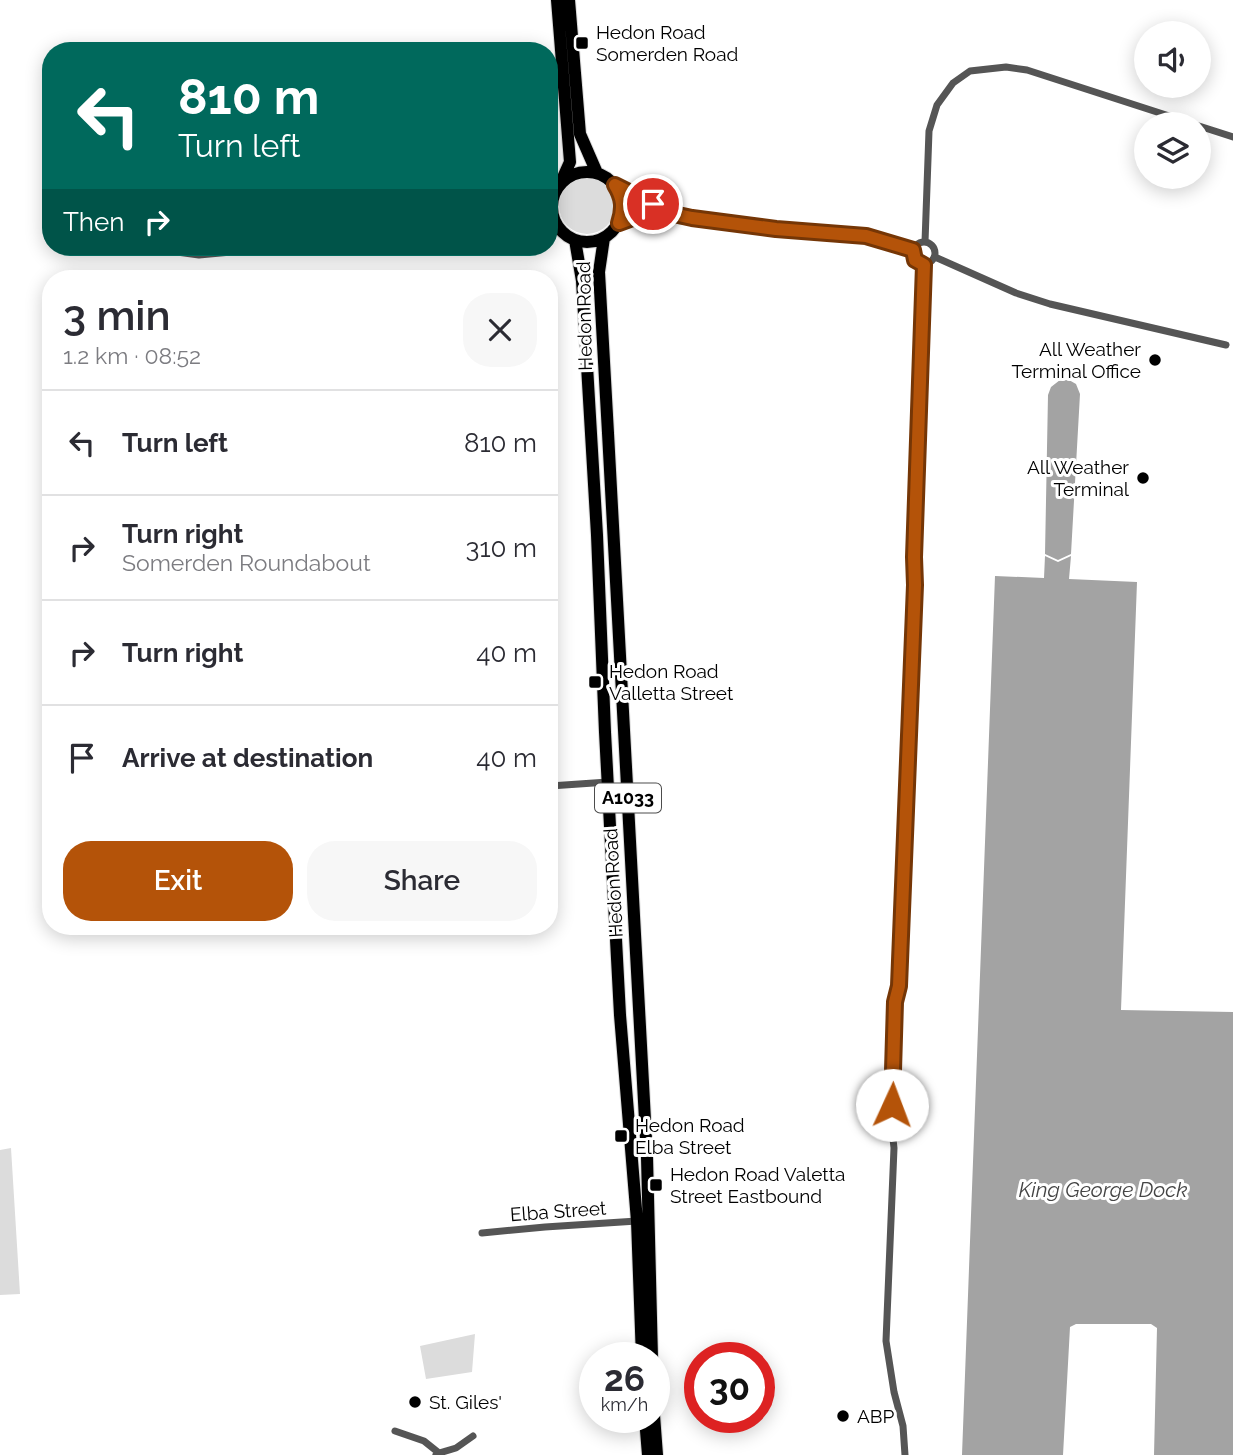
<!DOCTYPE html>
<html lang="en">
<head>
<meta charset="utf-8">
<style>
  body { margin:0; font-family:Raleway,sans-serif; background:#f7f7f7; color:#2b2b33; height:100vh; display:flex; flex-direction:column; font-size:26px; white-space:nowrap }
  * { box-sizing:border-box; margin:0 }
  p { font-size:23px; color:#7c7c81 }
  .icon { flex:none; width:38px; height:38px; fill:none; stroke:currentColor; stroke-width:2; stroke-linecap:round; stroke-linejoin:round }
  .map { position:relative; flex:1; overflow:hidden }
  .side { position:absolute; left:42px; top:270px; width:516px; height:665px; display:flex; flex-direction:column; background:#fff; border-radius:28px; box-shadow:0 4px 18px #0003 }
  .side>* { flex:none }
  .top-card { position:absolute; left:42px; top:42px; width:516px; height:214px; border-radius:28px; box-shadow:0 4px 18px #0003; background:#00695c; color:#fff; overflow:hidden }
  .buttons { position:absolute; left:1134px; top:21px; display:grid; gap:14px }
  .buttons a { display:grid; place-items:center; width:77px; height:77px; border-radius:50%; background:#fff; box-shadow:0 4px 18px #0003; font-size:35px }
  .speed { position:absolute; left:579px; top:1342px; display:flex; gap:14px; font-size:35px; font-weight:700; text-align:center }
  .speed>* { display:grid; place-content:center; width:91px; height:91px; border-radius:50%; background:#fff; box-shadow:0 4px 18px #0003; line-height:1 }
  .speed small { font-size:18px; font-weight:400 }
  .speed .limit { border:10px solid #d22; background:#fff; color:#111 }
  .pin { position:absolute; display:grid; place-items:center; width:60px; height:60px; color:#fff; margin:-30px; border:4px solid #fff; border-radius:50%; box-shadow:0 2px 7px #0007 }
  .me { position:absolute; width:77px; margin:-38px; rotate:2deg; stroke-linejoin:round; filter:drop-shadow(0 0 5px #0008) }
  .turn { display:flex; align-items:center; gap:24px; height:147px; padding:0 21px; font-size:32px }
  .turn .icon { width:91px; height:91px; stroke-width:2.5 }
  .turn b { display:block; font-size:49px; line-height:60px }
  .then { display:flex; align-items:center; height:66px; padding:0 21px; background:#0003; gap:14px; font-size:26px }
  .round { display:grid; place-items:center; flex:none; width:74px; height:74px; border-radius:28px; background:#f7f7f7 }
  .head { display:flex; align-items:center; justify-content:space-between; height:119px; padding:0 21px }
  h1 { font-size:42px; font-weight:600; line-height:52px }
  .button { display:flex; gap:14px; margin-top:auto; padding:14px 21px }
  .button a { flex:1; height:80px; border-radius:28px; background:#b45309; color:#fff; font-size:28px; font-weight:600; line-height:80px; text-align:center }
  .button a+a { background:#f7f7f7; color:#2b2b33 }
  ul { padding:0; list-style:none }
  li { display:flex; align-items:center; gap:21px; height:105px; padding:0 21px; border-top:2px solid #e1e1e2 }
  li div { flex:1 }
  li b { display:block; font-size:26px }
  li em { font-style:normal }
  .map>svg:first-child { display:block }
  .green { fill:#dcdcdc }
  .water { fill:#a3a3a3 }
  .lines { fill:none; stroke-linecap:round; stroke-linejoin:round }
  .highway-casing { stroke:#dbdbdb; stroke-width:14 }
  .street { stroke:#555; stroke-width:7 }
  .highway { stroke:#000; stroke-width:12 }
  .route-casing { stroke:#753606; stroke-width:18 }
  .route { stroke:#b45309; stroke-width:12 }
  .poi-dot { fill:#000; stroke:#fff; stroke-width:2.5 }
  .labels { text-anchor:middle; stroke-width:6; stroke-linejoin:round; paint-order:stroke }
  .shield { fill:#fff; stroke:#4c4c4c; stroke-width:2 }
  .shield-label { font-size:18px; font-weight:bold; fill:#000 }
  .poi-label { font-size:19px; fill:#000; stroke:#fff; text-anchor:start }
  .street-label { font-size:19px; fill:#000; stroke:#fff }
  .water-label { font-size:21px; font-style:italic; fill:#444; stroke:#fff }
</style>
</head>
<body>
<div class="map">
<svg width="1233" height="1455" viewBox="0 0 1233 1455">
  <rect width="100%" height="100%" fill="#fff"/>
  <path class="green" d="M559 206a28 28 0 1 1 56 0a28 28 0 1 1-56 0Z
    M11 1148 20 1294 0 1295V1150Z
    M475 1334 472 1372 426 1379 420 1346Z"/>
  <path class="water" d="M1060 380H1069L1076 384 1080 394 1071 554 1058 560 1045 554 1048 395 1051 387Z
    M1045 556 1058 562 1071 556 1069 579 1137 582 1121 1010 1233 1012V1455H1154L1157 1328 1151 1324H1076L1070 1327 1063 1455H962L995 576 1044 578Z"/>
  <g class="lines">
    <g class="highway-casing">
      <path id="highway" d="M557 0 570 162 561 182
        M569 0 580 134 597 173
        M552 207a35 35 0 1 1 70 0a35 35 0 1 1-70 0Z
        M604 238 599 272 608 433 647 1157 652 1358
        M575 240 582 281 597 535 605 732 620 1015 637 1221 642 1358
        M654 1415 657 1455
        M645 1418 648 1455"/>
    </g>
    <path class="street" d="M1199 126 1233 137
      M615 185 669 213
      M550 201 553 199
      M619 223 638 216 669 213 693 218 776 229 866 236 913 249
      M550 227 559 228
      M913 253a11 11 0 1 1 22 0a11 11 0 1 1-22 0Z
      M925 242 929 131 937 105 953 83 970 71 1006 67 1027 70 1194 124
      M171 247 177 252 199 255 285 247
      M935 257 1016 293 1050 304 1226 345
      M550 786 608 782
      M482 1233 545 1227 637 1221
      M395 1431 424 1441 439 1453 436 1455
      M439 1453 456 1448 473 1436
      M905 1455 903 1426 894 1392 886 1341 894 1148 891 1120 895 1002 899 986 915 585 914 557 924 265"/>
    <use href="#highway" class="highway"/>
  </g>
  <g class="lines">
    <g class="route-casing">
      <path id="route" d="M653 204 615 185C623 198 624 208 619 223L638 216 669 213 692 218 776 229 866 236 913 250 915 260 924 265 914 557 915 585 899 986 895 1002 892 1105"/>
    </g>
    <use href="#route" class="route"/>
  </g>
  <g class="poi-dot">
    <rect x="575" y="36" width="14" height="14" rx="3.5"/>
    <circle cx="1155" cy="360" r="7"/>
    <circle cx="1143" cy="478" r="7"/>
    <rect x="588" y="675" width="14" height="14" rx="3.5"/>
    <rect x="614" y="1129" width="14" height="14" rx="3.5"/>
    <rect x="649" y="1178" width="14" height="14" rx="3.5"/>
    <circle cx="415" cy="1402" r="7"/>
    <circle cx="843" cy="1416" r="7"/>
  </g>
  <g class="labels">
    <rect class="shield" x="595" y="783.5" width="66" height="29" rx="5"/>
    <g class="shield-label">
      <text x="628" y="804">A1033</text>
    </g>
    <g class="poi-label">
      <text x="596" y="39">Hedon Road<tspan x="596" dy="22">Somerden Road</tspan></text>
      <text x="1141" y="356" text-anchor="end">All Weather<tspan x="1141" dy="22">Terminal Office</tspan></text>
      <text x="1129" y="474" text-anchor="end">All Weather<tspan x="1129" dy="22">Terminal</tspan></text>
      <text x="609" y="678">Hedon Road<tspan x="609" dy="22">Valletta Street</tspan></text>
      <text x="635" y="1132">Hedon Road<tspan x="635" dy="22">Elba Street</tspan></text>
      <text x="670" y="1181">Hedon Road Valetta<tspan x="670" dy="22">Street Eastbound</tspan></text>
      <text x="429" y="1409">St. Giles'</text>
      <text x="857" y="1423">ABP</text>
    </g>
    <g class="street-label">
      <text transform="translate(584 316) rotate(-91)" y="7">Hedon Road</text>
      <text transform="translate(613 883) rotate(-93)" y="7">Hedon Road</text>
      <text transform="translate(558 1211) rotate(-4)" y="7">Elba Street</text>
    </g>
    <g class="water-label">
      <text x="1103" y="1197">King George Dock</text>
    </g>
  </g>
</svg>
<div class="buttons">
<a><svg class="icon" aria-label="sound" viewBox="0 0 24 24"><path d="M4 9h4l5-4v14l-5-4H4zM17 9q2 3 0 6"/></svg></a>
<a><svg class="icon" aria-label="layers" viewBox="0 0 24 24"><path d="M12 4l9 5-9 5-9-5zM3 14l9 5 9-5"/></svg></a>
</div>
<div class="speed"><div>26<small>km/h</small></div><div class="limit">30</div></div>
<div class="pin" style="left:653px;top:204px;background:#d93025"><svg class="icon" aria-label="arrive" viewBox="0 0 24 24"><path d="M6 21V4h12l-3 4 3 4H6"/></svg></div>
<svg class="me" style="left:892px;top:1105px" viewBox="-20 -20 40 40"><circle r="19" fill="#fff"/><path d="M0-13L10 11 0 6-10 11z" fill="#b45309"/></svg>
<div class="top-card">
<div class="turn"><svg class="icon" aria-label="left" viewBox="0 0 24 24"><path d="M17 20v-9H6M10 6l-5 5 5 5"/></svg><div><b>810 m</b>Turn left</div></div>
<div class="then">Then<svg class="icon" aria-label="right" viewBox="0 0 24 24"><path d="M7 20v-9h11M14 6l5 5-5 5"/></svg></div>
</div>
<section class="side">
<div class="head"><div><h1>3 min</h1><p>1.2 km · 08:52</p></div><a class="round"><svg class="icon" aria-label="close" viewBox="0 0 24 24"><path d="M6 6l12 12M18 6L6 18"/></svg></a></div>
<ul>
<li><svg class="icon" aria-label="left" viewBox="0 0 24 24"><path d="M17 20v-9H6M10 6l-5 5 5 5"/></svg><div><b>Turn left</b></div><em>810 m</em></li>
<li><svg class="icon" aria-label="right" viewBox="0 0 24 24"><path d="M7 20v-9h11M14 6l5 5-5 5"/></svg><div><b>Turn right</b><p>Somerden Roundabout</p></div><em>310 m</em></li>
<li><svg class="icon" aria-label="right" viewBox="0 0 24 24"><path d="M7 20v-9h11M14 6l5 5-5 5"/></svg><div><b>Turn right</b></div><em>40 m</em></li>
<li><svg class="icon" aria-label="arrive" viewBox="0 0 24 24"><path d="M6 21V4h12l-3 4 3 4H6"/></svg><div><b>Arrive at destination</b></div><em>40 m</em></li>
</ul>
<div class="button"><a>Exit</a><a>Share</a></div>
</section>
</div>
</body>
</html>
